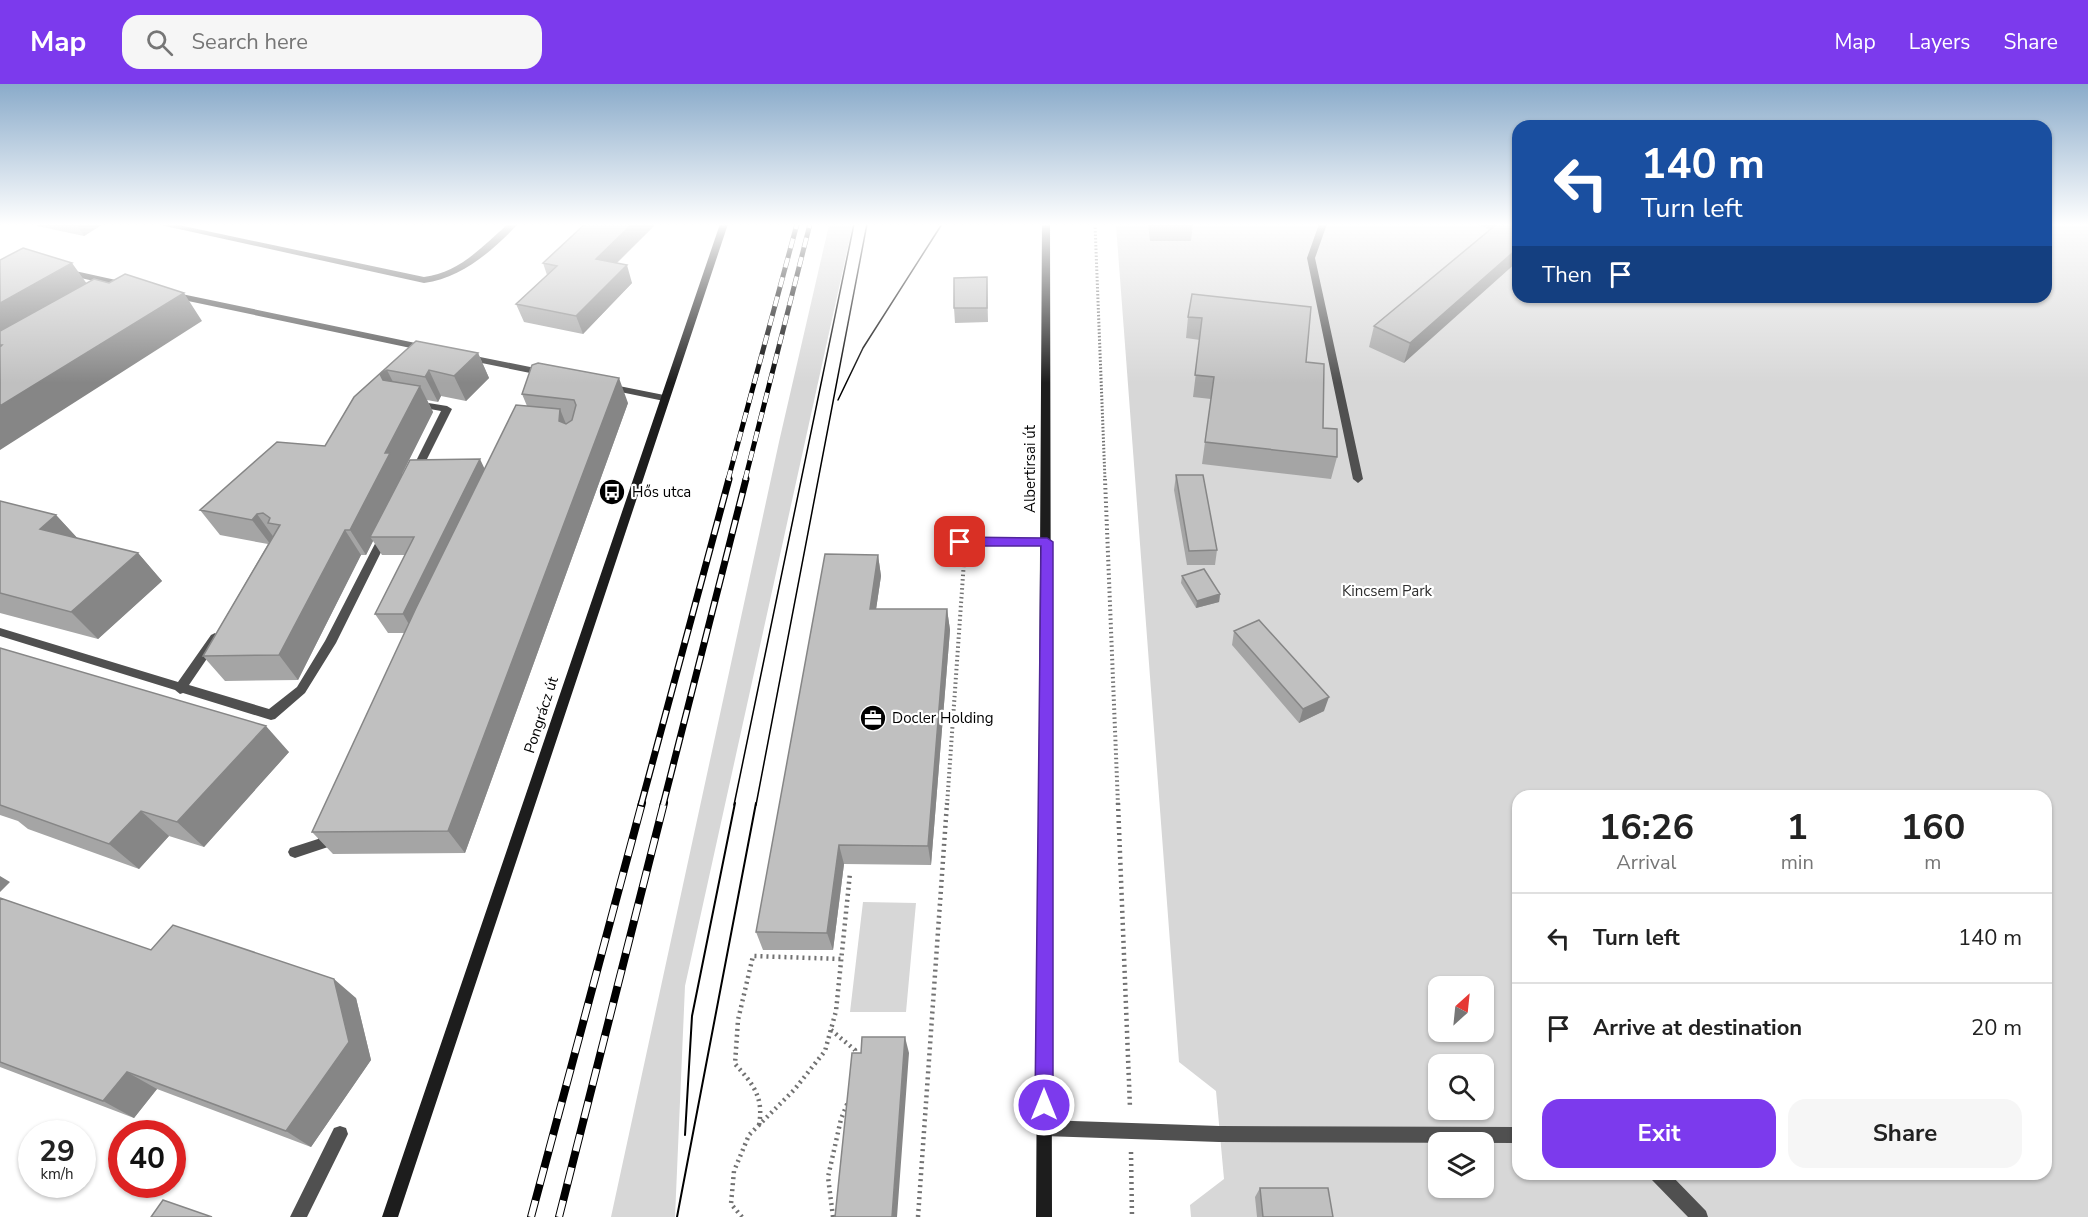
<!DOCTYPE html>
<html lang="en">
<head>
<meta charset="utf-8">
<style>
  body { margin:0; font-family:"Nunito Sans",sans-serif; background:#f6f6f6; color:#222; height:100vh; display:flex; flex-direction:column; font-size:22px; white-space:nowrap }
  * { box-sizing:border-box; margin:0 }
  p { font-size:20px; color:#767676 }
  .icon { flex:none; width:33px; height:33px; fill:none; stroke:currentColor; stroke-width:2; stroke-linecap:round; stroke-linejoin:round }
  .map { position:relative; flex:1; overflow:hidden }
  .drawer { position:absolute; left:1512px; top:706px; width:540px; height:390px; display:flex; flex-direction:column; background:#fff; border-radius:18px; box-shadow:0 2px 4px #0004 }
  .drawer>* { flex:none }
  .banner { position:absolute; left:1512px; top:36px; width:540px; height:183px; border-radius:18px; box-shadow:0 2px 4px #0004; background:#1a4fa0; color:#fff; overflow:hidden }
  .needle { width:39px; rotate:27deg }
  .tools { position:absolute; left:1428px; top:892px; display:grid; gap:12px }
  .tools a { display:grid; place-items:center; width:66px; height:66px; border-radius:12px; background:#fff; box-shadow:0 2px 4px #0004; font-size:30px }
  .speed { position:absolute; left:18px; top:1036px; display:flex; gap:12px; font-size:30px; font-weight:700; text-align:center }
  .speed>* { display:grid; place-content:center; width:78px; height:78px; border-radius:50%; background:#fff; box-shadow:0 2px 4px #0004; line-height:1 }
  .speed small { font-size:15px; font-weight:400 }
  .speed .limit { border:9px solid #d22; background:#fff; color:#111 }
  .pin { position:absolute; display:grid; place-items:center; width:51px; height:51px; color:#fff; margin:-26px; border-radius:12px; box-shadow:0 3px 9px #0006 }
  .me { position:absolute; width:66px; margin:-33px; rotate:0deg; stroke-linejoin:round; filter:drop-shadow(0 0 4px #0008) }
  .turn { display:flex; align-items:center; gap:21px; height:126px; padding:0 30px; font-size:27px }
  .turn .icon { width:78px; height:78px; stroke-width:2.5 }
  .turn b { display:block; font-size:42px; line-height:51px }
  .then { display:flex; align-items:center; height:57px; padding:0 30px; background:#0003; gap:12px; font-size:22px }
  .eta { display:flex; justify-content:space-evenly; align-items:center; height:102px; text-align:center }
  .eta b { font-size:36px; font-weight:700; line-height:42px }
  .button { display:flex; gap:12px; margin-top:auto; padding:12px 30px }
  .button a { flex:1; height:69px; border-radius:18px; background:#7c3aed; color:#fff; font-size:24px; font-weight:700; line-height:69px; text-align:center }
  .button a+a { background:#f6f6f6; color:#222 }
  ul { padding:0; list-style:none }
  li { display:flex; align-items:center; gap:18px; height:90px; padding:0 30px; border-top:2px solid #e0e0e0 }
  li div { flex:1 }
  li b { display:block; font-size:22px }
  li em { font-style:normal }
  header { display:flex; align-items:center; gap:36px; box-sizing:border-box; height:84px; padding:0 30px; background:#7c3aed; color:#fff }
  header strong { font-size:28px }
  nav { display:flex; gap:33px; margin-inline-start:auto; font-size:21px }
  .search { width:420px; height:54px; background:#f6f6f6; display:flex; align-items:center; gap:15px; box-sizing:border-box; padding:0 21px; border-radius:18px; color:#767676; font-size:22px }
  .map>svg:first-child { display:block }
  .green { fill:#d7d7d7; fill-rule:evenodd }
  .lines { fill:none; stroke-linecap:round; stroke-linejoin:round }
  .path-far2 { stroke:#727272; stroke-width:3; stroke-dasharray:1.5 2; stroke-linecap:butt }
  .path-far1 { stroke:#727272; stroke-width:4; stroke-dasharray:1.5 3; stroke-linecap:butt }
  .path { stroke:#727272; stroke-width:4.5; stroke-dasharray:2 4; stroke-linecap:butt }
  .lane { fill:#505050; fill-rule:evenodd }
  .street { fill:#505050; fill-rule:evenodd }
  .secondary { fill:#1d1d1d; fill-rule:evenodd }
  .tram-far1 { stroke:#000; stroke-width:1.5 }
  .tram { stroke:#000; stroke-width:2 }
  .rail-far2-casing { stroke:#000; stroke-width:5 }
  .rail-far1-casing { stroke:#000; stroke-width:7 }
  .rail-casing { stroke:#000; stroke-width:8 }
  .rail-far2 { stroke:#fff; stroke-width:4; stroke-dasharray:10; stroke-linecap:butt }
  .rail-far1 { stroke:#fff; stroke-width:4.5; stroke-dasharray:14; stroke-linecap:butt }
  .rail { stroke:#fff; stroke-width:6; stroke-dasharray:17; stroke-linecap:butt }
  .wall { fill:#a5a5a5 }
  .shaded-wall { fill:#868686 }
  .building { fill:#c0c0c0; stroke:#868686; stroke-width:1.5 }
  .route { fill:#7c3aed; stroke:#51269a; stroke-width:1.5 }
  .labels { text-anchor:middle; stroke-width:4.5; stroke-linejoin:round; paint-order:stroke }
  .street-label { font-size:15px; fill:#000; stroke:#fff }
  .poi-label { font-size:15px; fill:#000; stroke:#fff; text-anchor:start }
  .park-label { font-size:15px; fill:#2e2e2e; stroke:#fff }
</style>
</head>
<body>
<header>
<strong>Map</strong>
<div class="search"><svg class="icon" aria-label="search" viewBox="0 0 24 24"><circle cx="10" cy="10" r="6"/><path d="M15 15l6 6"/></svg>Search here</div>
<nav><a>Map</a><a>Layers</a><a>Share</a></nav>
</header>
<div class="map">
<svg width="2088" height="1133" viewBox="0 0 2088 1133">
  <rect width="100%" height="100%" fill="#fff"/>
  <path class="green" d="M853 140 685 902 675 1133H611L779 358 829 141Z
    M1518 140V213H2046V140H2088V1133H1191L1190 1121 1224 1095 1216 1007 1179 978 1116 141ZM1518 712H2046V1090H1518ZM1438 903H1484V948H1438ZM1438 981H1484V1026H1438ZM1438 1059H1484V1104H1438Z
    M863 818 916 819 906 928H850Z"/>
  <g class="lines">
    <path class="path-far2" d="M1095 140 1105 396"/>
    <path class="path-far1" d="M1105 395 1118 721
      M947 721 964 477"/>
    <path class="path" d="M1118 719 1130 1024
      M831 946 855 966V973
      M759 1041C764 1013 753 1000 735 980L738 936 753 872 841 875
      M1131 1068 1132 1133
      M742 1133 731 1120 734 1087 749 1051 794 1006 825 967 836 927 850 789
      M833 1133 828 1093 841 1035 848 1018
      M918 1133 947 719"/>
    <path class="lane" d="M156 140H174L424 193C459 189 483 162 508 140H518C492 167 462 194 424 199Z
      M1319 140H1327L1315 174 1363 395 1358 399 1353 395 1307 174Z
      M416 317 447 322 452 325 420 389 415 392 410 389 441 327 413 322V318Z
      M385 446 390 450 336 559 305 609 275 635 271 636 183 609 180 610 175 606 0 552V544L178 598 211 551 215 549 221 554 189 601 269 625 297 603 325 557 380 450Z
      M329 740 334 742 336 746 328 763 295 774 290 772 288 768 290 764 318 755 324 742Z
      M1044 1036 1219 1042 1518 1043V1059L1219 1058 1044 1052 1038 1050 1036 1044 1038 1038Z
      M340 1042 346 1044 348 1050 307 1133H290L334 1044Z
      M1650 1090H1670L1706 1127 1708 1133H1688L1652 1096Z"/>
    <path class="street" d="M66 185 125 198 129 201 125 204 63 190 62 188Z
      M172 208 425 261 430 264 425 267 169 213V209Z
      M465 270 545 286 550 289 545 292 462 275V271Z
      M609 300 664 311 669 314 664 317 606 305V301Z
      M960 454H1047L1053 458 1047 462H960L954 458Z"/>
    <path class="secondary" d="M720 140H728L398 1133H382Z
      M1042 140H1050L1052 1133H1036Z"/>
    <path class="tram-far1" d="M838 316 863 264 942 140
      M734 721 854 140
      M756 721 867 140"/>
    <path class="tram" d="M685 1051 692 932 735 719
      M677 1133 756 719"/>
    <g class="rail-far2-casing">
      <path id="rail-far2" d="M728 396 797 140
        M745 396 810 140"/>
    </g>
    <g class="rail-far1-casing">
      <path id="rail-far1" d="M641 721 729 395
        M663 721 746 395"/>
    </g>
    <g class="rail-casing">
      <path id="rail" d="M531 1133 642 719
        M559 1133 664 719"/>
    </g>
    <use href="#rail-far2" class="rail-far2"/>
    <use href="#rail-far1" class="rail-far1"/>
    <use href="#rail" class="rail"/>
  </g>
  <path class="wall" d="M28 140H103L84 152Z
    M585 140H656L617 179 632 199 583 250 524 238 516 220 547 191 543 179Z
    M1148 140H1193L1191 157H1150Z
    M1477 140H1518L1404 279 1369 263 1374 242 1491 146Z
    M987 193 988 238 955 239 954 224Z
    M1192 210 1306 278 1323 344 1337 373 1331 395 1202 380 1211 315 1193 313 1200 256 1186 254 1188 233Z
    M416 257 478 269 489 294 466 317 441 312 438 318 427 316 433 328 402 390 485 386 527 322 522 310 628 319 465 769 333 770 312 748 405 549H388L375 530 405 471H382L373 457 366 471H361L298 596 225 597 203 572 268 460 220 451 200 426 325 362 354 313Z
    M1176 391 1217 466 1215 481H1187L1174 406Z
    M0 417 56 431 77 454 138 469 162 497 98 555 0 529Z
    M878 471 881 492 876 525H947L950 546 931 781 844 780 833 866H763L756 848Z
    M1182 492 1220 510 1219 518 1196 524 1181 499Z
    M1234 547 1324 627 1299 639 1232 561Z
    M0 564 289 668 204 763 169 752 139 785 28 745 18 737 0 731Z
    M0 814 151 866 356 914 371 976 311 1063 157 1005 134 1034 0 983Z
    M1260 1104 1333 1133H1257L1255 1113Z"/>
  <path class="shaded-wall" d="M76 140H103L84 152Z
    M632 140H656L602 193 596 175Z
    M1518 164V177L1404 279 1410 259Z
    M72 179 100 218 0 261V219Z
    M627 181 632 199 583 250 576 232Z
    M184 209 202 237 0 366V322Z
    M478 269 489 294 466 317 454 292Z
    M387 286 400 312 383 296 380 290Z
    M429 286 441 312 438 318 425 293Z
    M619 294 628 319 465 769 448 747Z
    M420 302 433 328 402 390 404 394 370 453 373 457 366 471 350 446 385 369Z
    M560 325 570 350 559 337Z
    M480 375 489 394 414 549 403 530Z
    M257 430 275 455 271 461 252 436Z
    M56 431 82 459 40 445Z
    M345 446 361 471 298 596 279 571Z
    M138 469 162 497 98 555 71 528Z
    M878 471 881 492 873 546 870 525Z
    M1220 510 1219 518 1196 524 1197 517Z
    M947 525 950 546 931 781 928 762Z
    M1329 613 1324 627 1299 639 1303 625Z
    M266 642 289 668 204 763 177 738Z
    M141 727 169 752 139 785 109 760Z
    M839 761 844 780 833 866 827 849Z
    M0 792 10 798 0 808Z
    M334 895 356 914 371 976 311 1063 286 1047Z
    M905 953 909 969 897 1133H892Z
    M127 988 157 1005 134 1034 103 1017Z"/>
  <path class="building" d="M585 140H632L596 175 627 181 576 232 516 220 557 182 543 179Z
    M1497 140H1518V164L1410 259 1374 242Z
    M23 164 72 179 0 219V176Z
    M125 190 184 209 0 322V263L2 261H0V247L94 195 109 199Z
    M987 193V224H954V194Z
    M1192 210 1311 223 1306 278 1324 280 1323 344 1337 345V373L1205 358 1214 293 1195 291 1202 234 1188 233Z
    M416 257 478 269 454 292 429 286 425 293 387 286 380 290 383 296 420 302 385 369H390L350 446H345L279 571 203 572 280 441 268 439 270 434 263 429 257 430 252 436 200 426 277 358 325 362 354 313Z
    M538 279 619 294 448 747 312 748 416 524 516 321 560 325 559 337 566 340 572 336 576 321 574 316 522 310 532 281Z
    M480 375 403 530H375L414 453H370L410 376Z
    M1176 391H1203L1217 466 1189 467Z
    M0 417 56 431 40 445 138 469 71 528 0 509Z
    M825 470 878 471 870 525H947L928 762 839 761 827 849 756 848Z
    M1204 485 1220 510 1197 517 1182 492Z
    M1259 536 1329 613 1303 625 1234 547Z
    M0 564 266 642 177 738 141 727 109 760 0 721Z
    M0 814 151 866 173 841 334 895 349 958 286 1047 127 988 103 1017 0 978Z
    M862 953H905L892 1133H835L852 969H861Z
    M1260 1104H1328L1333 1133H1263Z
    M163 1116 212 1133H151Z"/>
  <linearGradient id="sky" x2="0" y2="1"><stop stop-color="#8aabca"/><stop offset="0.47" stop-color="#fff"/><stop offset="1" stop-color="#fff" stop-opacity="0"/></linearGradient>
  <rect width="2088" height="299" fill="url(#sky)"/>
  <path class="route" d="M960 453 1047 454 1053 458V1021L1051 1028 1044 1030 1038 1028 1035 1021 1041 462H960L953 458Z"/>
  <defs>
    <g id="bus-disc" transform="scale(1.35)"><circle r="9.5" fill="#000" stroke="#fff"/><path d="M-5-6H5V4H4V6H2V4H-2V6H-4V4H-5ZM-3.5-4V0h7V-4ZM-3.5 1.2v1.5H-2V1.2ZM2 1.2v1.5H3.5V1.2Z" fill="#fff"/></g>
    <g id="office-disc" transform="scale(1.35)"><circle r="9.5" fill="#000" stroke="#fff"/><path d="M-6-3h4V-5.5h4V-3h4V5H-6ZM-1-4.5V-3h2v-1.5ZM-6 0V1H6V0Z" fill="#fff"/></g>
  </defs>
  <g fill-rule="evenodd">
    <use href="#bus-disc" x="612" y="408"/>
    <use href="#office-disc" x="873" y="634"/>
  </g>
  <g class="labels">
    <g class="street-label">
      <text transform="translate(1030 385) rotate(-90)" y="5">Albertirsai út</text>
      <text transform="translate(541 631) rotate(-72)" y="5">Pongrácz út</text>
    </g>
    <g class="poi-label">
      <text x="632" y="413">Hős utca</text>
      <text x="892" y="639">Docler Holding</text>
    </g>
    <g class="park-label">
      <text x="1387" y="512">Kincsem Park</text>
    </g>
  </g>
</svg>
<div class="tools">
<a><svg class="needle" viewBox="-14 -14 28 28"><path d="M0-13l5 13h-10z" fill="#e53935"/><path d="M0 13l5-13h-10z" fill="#767676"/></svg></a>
<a><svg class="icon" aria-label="search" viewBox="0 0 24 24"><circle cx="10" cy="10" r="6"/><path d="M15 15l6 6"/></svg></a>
<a><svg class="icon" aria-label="layers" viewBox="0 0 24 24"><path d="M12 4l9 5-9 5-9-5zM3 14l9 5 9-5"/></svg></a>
</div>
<div class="speed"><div>29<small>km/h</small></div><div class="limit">40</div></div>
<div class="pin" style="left:960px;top:458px;background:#d93025"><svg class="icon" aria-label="arrive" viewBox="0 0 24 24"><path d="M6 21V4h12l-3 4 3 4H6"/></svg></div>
<svg class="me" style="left:1044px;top:1021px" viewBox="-20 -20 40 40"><circle r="17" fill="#7c3aed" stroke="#fff" stroke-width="3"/><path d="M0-11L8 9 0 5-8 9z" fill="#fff"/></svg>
<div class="banner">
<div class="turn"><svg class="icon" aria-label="left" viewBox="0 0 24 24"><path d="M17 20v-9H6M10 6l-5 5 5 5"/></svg><div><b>140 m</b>Turn left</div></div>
<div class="then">Then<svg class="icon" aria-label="arrive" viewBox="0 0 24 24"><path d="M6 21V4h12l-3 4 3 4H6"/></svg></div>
</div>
<section class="drawer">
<div class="eta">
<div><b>16:26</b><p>Arrival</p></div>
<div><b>1</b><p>min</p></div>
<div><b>160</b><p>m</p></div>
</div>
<ul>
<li><svg class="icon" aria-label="left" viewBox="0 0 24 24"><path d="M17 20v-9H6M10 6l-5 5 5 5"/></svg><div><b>Turn left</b></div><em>140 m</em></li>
<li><svg class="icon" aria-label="arrive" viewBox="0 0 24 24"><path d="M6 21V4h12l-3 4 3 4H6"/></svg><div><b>Arrive at destination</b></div><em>20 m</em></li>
</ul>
<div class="button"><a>Exit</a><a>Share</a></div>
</section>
</div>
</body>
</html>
